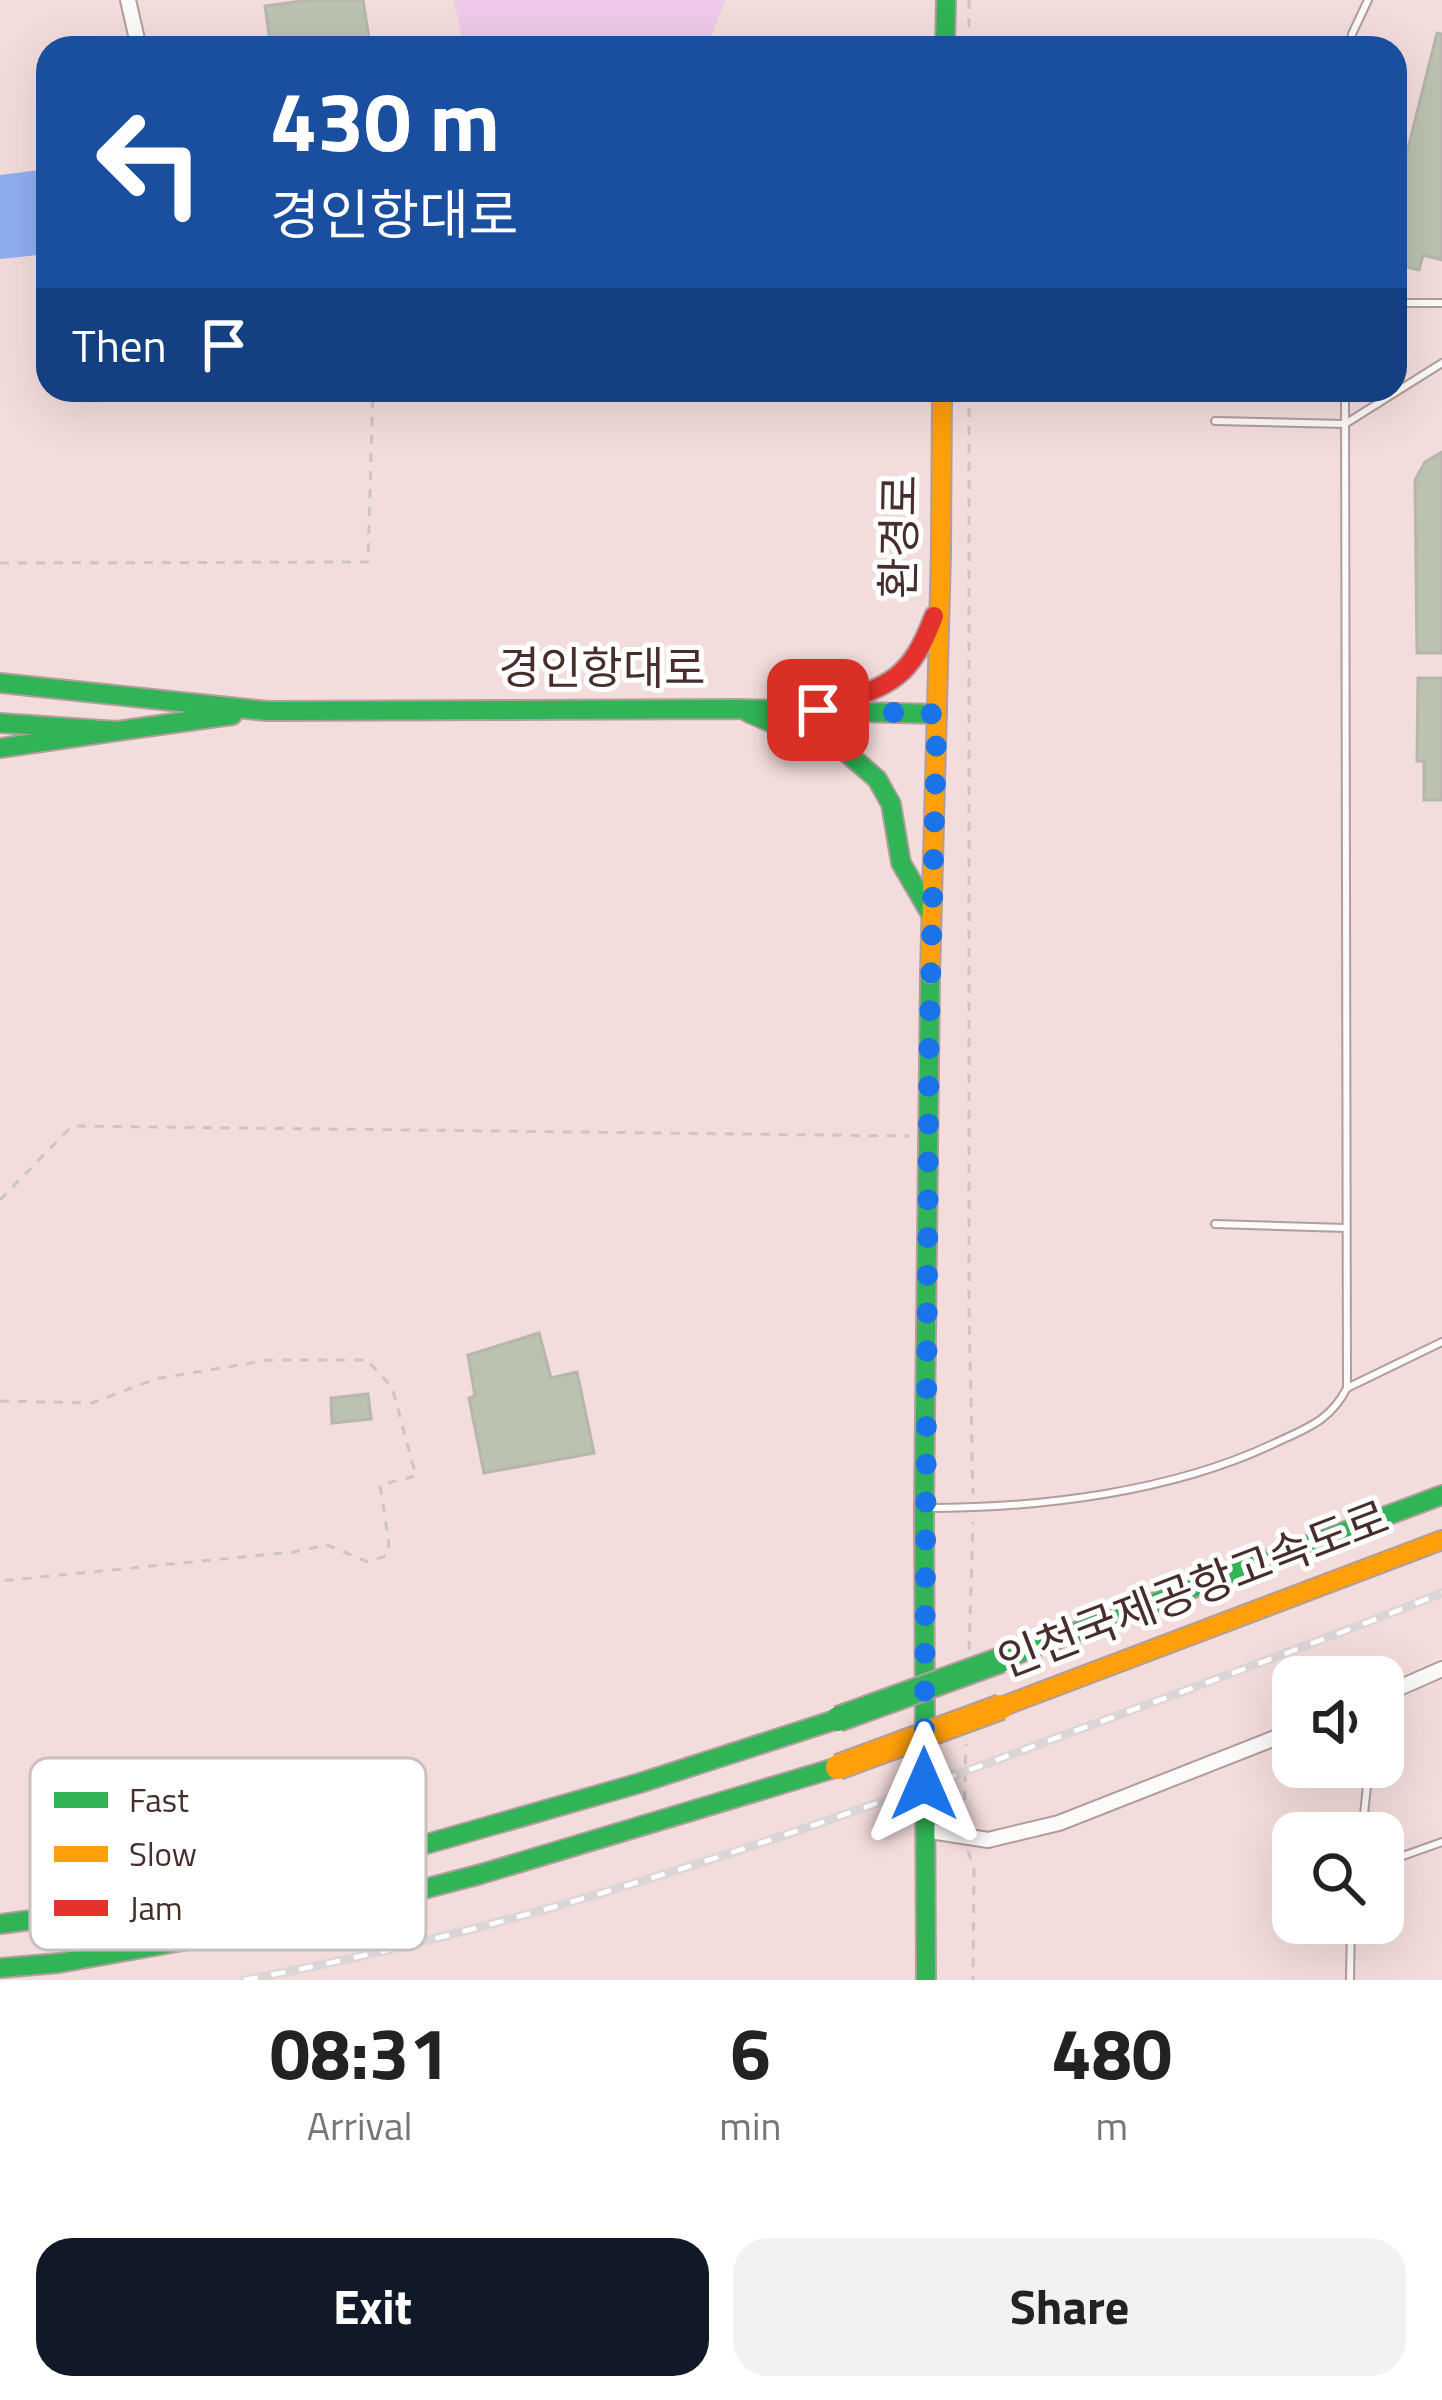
<!DOCTYPE html>
<html lang="en">
<head>
<meta charset="utf-8">
<style>
  body { margin:0; font-family:"Titillium Web","Noto Sans KR",sans-serif; background:#f2f2f2; color:#222; height:100vh; display:flex; flex-direction:column; font-size:45px; white-space:nowrap }
  * { box-sizing:border-box; margin:0 }
  p { font-size:39px; color:#767676 }
  .icon { flex:none; width:66px; height:66px; fill:none; stroke:currentColor; stroke-width:2; stroke-linecap:round; stroke-linejoin:round }
  .map { position:relative; height:1980px; overflow:hidden }
  .panel { display:flex; flex-direction:column; background:#fff; flex:1 }
  .panel>* { flex:none }
  .top-card { position:absolute; left:36px; top:36px; width:1371px; height:366px; border-radius:36px; box-shadow:0 12px 48px #0002; background:#1a4fa0; color:#fff; overflow:hidden }
  .fabs { position:absolute; left:1272px; top:1656px; display:grid; gap:24px }
  .fabs a { display:grid; place-items:center; width:132px; height:132px; border-radius:24px; background:#fff; box-shadow:0 12px 48px #0002; font-size:60px }
  .pin { position:absolute; display:grid; place-items:center; width:102px; height:102px; color:#fff; margin:-51px; border-radius:24px; box-shadow:0 6px 18px #0006 }
  .me { position:absolute; width:132px; margin:-66px; rotate:0deg; stroke-linejoin:round; filter:drop-shadow(0 0 9px #0008) }
  .turn { display:flex; align-items:center; gap:42px; height:252px; padding:0 36px; font-size:54px }
  .turn .icon { width:156px; height:156px; stroke-width:2.5 }
  .turn b { display:block; font-size:84px; line-height:102px }
  .then { display:flex; align-items:center; height:114px; padding:0 36px; background:#0003; gap:24px; font-size:45px }
  .eta { display:flex; justify-content:space-evenly; align-items:center; height:204px; text-align:center }
  .eta b { font-size:72px; font-weight:700; line-height:84px }
  .action { display:flex; gap:24px; margin-top:auto; padding:24px 36px }
  .action a { flex:1; height:138px; border-radius:36px; background:#111827; color:#fff; font-size:48px; font-weight:700; line-height:138px; text-align:center }
  .action a+a { background:#f2f2f2; color:#222 }
  .map>svg:first-child { display:block }
  .green { fill:#eec9e9 }
  .water { fill:#8faef2 }
  .building { fill:#bbc2af; stroke:#b8b5ac; stroke-width:3 }
  .lines { fill:none; stroke-linecap:round; stroke-linejoin:round }
  .lane-casing { stroke:#b19d9c; stroke-width:10 }
  .street-casing { stroke:#b19d9c; stroke-width:18 }
  .fast-casing { stroke:#b19d9c; stroke-width:22 }
  .slow-casing { stroke:#b19d9c; stroke-width:22 }
  .jam-casing { stroke:#b19d9c; stroke-width:22 }
  .path { stroke:#cdc4c4; stroke-width:3; stroke-dasharray:9 9; stroke-linecap:butt }
  .lane { stroke:#fdfafa; stroke-width:6 }
  .street { stroke:#fdfafa; stroke-width:14 }
  .fast { stroke:#30b455; stroke-width:18 }
  .slow { stroke:#ff9f0a; stroke-width:18 }
  .jam { stroke:#e5322d; stroke-width:18 }
  .rail-casing { stroke:#dcd5d5; stroke-width:9 }
  .rail { stroke:#fff; stroke-width:4.5; stroke-dasharray:14; stroke-linecap:butt }
  .fast-bridge-casing { stroke:#b19d9c; stroke-width:28; stroke-linecap:butt }
  .slow-bridge-casing { stroke:#b19d9c; stroke-width:28; stroke-linecap:butt }
  .fast-bridge { stroke:#30b455; stroke-width:24 }
  .slow-bridge { stroke:#ff9f0a; stroke-width:24 }
  .route { stroke:#1a73e8; stroke-width:21; stroke-dasharray:0 37.8 }
  .labels { text-anchor:middle; stroke-width:10; stroke-linejoin:round; paint-order:stroke }
  .street-label { font-size:45px; fill:#472e2d; stroke:#fff }
  .key { fill:#fff; stroke:#c8c0c0; stroke-width:3 }
  .key-label { font-size:33px; fill:#472e2d }
</style>
</head>
<body>
<div class="map">
<svg width="1442" height="1980" viewBox="0 0 1442 1980">
  <rect width="100%" height="100%" fill="#f3dddc"/>
  <path class="green" d="M454 0H725L707 48H464Z"/>
  <path class="water" d="M48 169V254L0 259V175Z"/>
  <path class="building" d="M310 0H363L369 38 295 48H271L265 6Z
    M1437 33 1442 34V260L1423 255 1419 270 1395 264V200Z
    M1442 452V653H1417L1415 480 1425 462Z
    M1418 678H1442V800H1424V761H1417Z
    M539 1333 551 1378 577 1372 594 1453 484 1473 469 1398 475 1396 468 1355Z
    M368 1394 371 1419 332 1423 331 1398Z"/>
  <g class="lines">
    <g class="lane-casing">
      <path id="lane" d="M1350 48 1352 34 1368 0
        M1395 303H1442
        M1215 421 1345 424 1442 363
        M1215 1224 1346 1228
        M1347 1388 1442 1342
        M928 1508C1041 1508 1172 1492 1275 1443 1307 1428 1330 1421 1347 1388L1345 390
        M1362 1833 1369 1767
        M1383 1863 1442 1842
        M1350 1980 1351 1923"/>
    </g>
    <g class="street-casing">
      <path id="street" d="M128 0 139 48
        M1383 1695 1442 1669
        M924 1830 988 1840 1059 1823 1293 1731"/>
    </g>
    <g class="fast-casing">
      <path id="fast" d="M945 48 946 0
        M0 683 267 711 739 709 937 714
        M749 713 817 742 840 747 877 779 891 804 901 863 929 911
        M0 723 117 731 232 715
        M0 748 117 731
        M1001 1660 1442 1495
        M0 1924 61 1916 353 1865 640 1783 838 1719
        M0 1968 59 1963 317 1917 481 1874 838 1767
        M926 1980 924 1508 930 975"/>
    </g>
    <g class="slow-casing">
      <path id="slow" d="M930 975 941 552 942 390
        M1001 1707 1442 1540"/>
    </g>
    <g class="jam-casing">
      <path id="jam" d="M829 706C890 685 910 680 934 616"/>
    </g>
    <path class="path" d="M969 0V48
      M969 390V1310L973 1494
      M0 563 368 562 373 390
      M0 1200 72 1126 909 1136
      M0 1401 92 1403 155 1379 269 1360H367L392 1387 416 1476 380 1485 389 1544 386 1556 368 1562 327 1545 293 1552 0 1581
      M969 1650 973 1522
      M964 1818 966 1744
      M968 1851 974 1868 973 1980"/>
    <use href="#lane" class="lane"/>
    <use href="#street" class="street"/>
    <use href="#fast" class="fast"/>
    <use href="#slow" class="slow"/>
    <use href="#jam" class="jam"/>
    <g class="rail-casing">
      <path id="rail" d="M244 1980C515 1930 777 1842 1034 1746 1170 1696 1307 1647 1442 1593"/>
    </g>
    <use href="#rail" class="rail"/>
    <g class="fast-bridge-casing">
      <path id="fast-bridge" d="M838 1719 1001 1660"/>
    </g>
    <g class="slow-bridge-casing">
      <path id="slow-bridge" d="M838 1767 1001 1707"/>
    </g>
    <use href="#fast-bridge" class="fast-bridge"/>
    <use href="#slow-bridge" class="slow-bridge"/>
  </g>
  <g class="lines">
    <path class="route" d="M818 710 937 714 929 1048 924 1784"/>
  </g>
  <g class="labels">
    <g class="street-label">
      <text transform="translate(899 537) rotate(-89)" y="16">환경로</text>
      <text x="602" y="684">경인항대로</text>
      <text transform="translate(1193 1589) rotate(-21)" y="16">인천국제공항고속도로</text>
    </g>
  </g>
  <rect x="30" y="1758" width="396" height="192" rx="18" class="key"/>
  <rect x="54" y="1792" width="54" height="16" fill="#30b455"/>
  <rect x="54" y="1846" width="54" height="16" fill="#ff9f0a"/>
  <rect x="54" y="1900" width="54" height="16" fill="#e5322d"/>
  <g class="key-label">
    <text x="129" y="1812">Fast</text>
    <text x="129" y="1866">Slow</text>
    <text x="129" y="1920">Jam</text>
  </g>
</svg>
<div class="fabs">
<a><svg class="icon" aria-label="sound" viewBox="0 0 24 24"><path d="M4 9h4l5-4v14l-5-4H4zM17 9q2 3 0 6"/></svg></a>
<a><svg class="icon" aria-label="search" viewBox="0 0 24 24"><circle cx="10" cy="10" r="6"/><path d="M15 15l6 6"/></svg></a>
</div>
<div class="pin" style="left:818px;top:710px;background:#d93025"><svg class="icon" aria-label="arrive" viewBox="0 0 24 24"><path d="M6 21V4h12l-3 4 3 4H6"/></svg></div>
<svg class="me" style="left:924px;top:1784px" viewBox="-20 -20 40 40"><path d="M0-17L14 15 0 8-14 15z" fill="#1a73e8" stroke="#fff" stroke-width="4"/></svg>
<div class="top-card">
<div class="turn"><svg class="icon" aria-label="left" viewBox="0 0 24 24"><path d="M17 20v-9H6M10 6l-5 5 5 5"/></svg><div><b>430 m</b>경인항대로</div></div>
<div class="then">Then<svg class="icon" aria-label="arrive" viewBox="0 0 24 24"><path d="M6 21V4h12l-3 4 3 4H6"/></svg></div>
</div>
</div>
<section class="panel">
<div class="eta">
<div><b>08:31</b><p>Arrival</p></div>
<div><b>6</b><p>min</p></div>
<div><b>480</b><p>m</p></div>
</div>
<div class="action"><a>Exit</a><a>Share</a></div>
</section>
</body>
</html>
